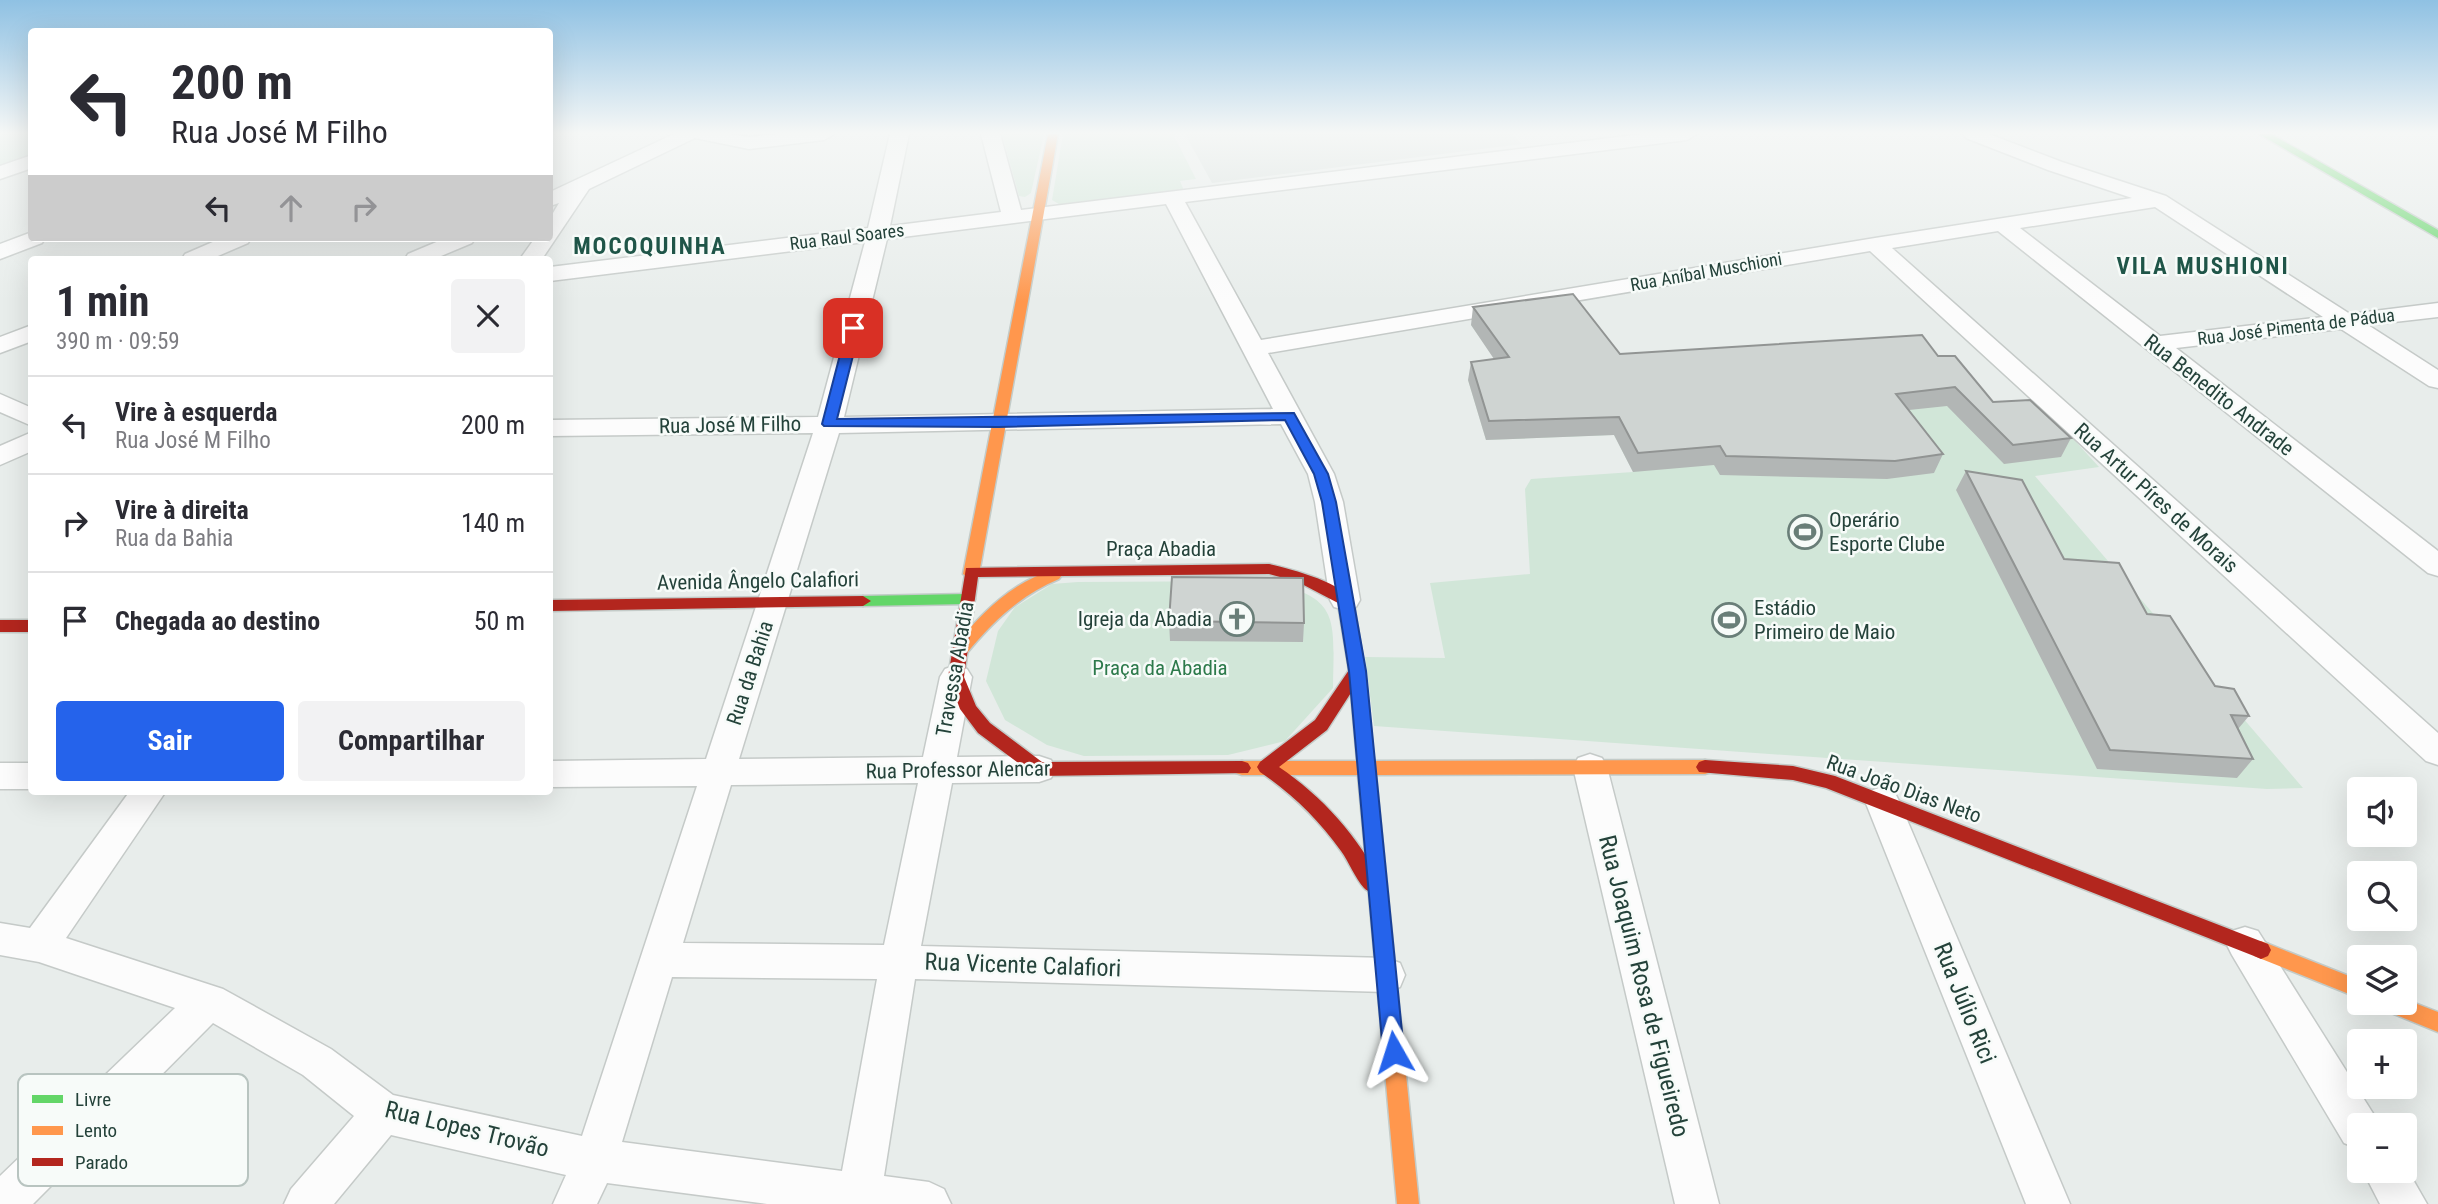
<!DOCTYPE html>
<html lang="pt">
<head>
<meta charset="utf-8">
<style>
  body { margin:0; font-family:"Roboto Condensed",sans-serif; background:#f2f2f3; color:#2b2b33; height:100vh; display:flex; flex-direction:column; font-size:26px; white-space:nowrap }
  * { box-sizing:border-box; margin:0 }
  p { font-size:23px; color:#7c7c81 }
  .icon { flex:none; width:38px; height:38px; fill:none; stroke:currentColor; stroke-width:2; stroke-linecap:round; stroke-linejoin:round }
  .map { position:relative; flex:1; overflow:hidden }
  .drawer { position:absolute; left:28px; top:256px; width:525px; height:539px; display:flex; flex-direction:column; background:#fff; border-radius:7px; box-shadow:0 7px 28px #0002 }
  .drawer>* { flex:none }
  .guide { position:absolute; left:28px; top:28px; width:525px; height:214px; border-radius:7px; box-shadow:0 7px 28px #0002; background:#fff; color:#2b2b33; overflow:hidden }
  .fabs { position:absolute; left:2347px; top:777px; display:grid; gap:14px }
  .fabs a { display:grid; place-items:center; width:70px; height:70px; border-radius:7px; background:#fff; box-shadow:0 7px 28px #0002; font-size:35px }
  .pin { position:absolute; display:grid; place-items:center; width:60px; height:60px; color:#fff; margin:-30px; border-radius:14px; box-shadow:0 4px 10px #0006 }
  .me { position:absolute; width:77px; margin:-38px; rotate:354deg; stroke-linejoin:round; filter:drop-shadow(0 0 5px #0008) }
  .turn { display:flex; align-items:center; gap:24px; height:147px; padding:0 28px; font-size:32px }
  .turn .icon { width:91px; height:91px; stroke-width:2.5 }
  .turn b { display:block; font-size:49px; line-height:60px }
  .lanes { display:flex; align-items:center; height:66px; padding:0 28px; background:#0003; justify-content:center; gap:35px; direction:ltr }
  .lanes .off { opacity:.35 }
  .round { display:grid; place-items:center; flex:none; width:74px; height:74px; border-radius:7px; background:#f2f2f3 }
  .headline { display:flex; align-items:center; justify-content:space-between; height:119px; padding:0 28px }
  h1 { font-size:42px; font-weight:700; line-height:52px }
  .action { display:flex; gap:14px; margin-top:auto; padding:14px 28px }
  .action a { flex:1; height:80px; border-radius:7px; background:#2563eb; color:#fff; font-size:28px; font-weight:700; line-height:80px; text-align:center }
  .action a+a { background:#f2f2f3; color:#2b2b33 }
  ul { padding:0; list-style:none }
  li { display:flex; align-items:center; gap:21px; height:98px; padding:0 28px; border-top:2px solid #e1e1e2 }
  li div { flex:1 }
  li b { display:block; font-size:26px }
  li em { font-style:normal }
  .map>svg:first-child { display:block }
  .built { fill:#d6dedb }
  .green { fill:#d1e6d8 }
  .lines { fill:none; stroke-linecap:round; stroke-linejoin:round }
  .street-casing { stroke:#c5cac8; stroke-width:3 }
  .fast-casing { stroke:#c3cbc8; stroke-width:3 }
  .slow-casing { stroke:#c3cbc8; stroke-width:3 }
  .jam-casing { stroke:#c3cbc8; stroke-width:3 }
  .street { fill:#fcfcfc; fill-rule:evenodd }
  .fast { fill:#63d668; fill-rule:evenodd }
  .slow { fill:#ff974d; fill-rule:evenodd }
  .jam { fill:#b3261e; fill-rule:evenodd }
  .wall { fill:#b2b6b5 }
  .building { fill:#cfd4d2; stroke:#919493; stroke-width:2 }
  .route { fill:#2563eb; stroke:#184099; stroke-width:2 }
  .labels { text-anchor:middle; stroke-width:5; stroke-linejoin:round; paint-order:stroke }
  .far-street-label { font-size:18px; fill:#24423a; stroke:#f7fbf9 }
  .street-label { font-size:21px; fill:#24423a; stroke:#f7fbf9 }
  .poi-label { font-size:21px; fill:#24423a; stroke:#f7fbf9; text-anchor:start }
  .park-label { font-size:21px; fill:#2d7a4b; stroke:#f7fbf9 }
  .far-district-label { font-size:23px; font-weight:bold; letter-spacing:2px; fill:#1f5548; stroke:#f7fbf9 }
  .near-street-label { font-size:24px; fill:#24423a; stroke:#f7fbf9 }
  .key { fill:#f7fbf9; stroke:#b8c4c0; stroke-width:2 }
  .key-label { font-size:19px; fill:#24423a }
</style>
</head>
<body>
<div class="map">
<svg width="2438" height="1204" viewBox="0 0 2438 1204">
  <rect width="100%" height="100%" fill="#e8edeb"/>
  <path class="built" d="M1185 134H1512L1522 144 1212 183Z"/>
  <path class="green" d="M0 134H31V154L0 166Z
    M1002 134H1044L1031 193 1025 197 1019 196Z
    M1063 134H1173L1196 179 1180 181 1185 193 1064 207 1052 200Z
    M1569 312 1616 373 1914 353 1984 420 2054 418 2099 467 2035 476 2303 788 2267 789 1374 726 1365 657 1445 658 1430 583 1530 574 1525 489 1531 479 1633 472 1614 435 1486 440 1468 380 1506 375 1471 325Z
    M1261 581C1341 596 1334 616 1333 688L1285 741 1228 755 1084 756 1047 745 1005 720 986 681 998 631 1015 607 1052 584 1078 582Z"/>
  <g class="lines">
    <g class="street-casing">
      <path id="street" d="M674 134H729L749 137 779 134H834L824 140 749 149 695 138 589 189 542 259H520L535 238H550V218L559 203 550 206V192Z
        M890 134H909L890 226 1001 212 981 134H1000L1021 210 1643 134H1697L1687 140 1185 202 1261 340 1875 238 2132 198 2048 170 1966 138 1964 134H1989L2062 162 2166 196 2350 314 2438 303V317L2368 325 2438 370V388L2429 386 2341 329 2176 348 2438 551V576L2428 573 1998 231 1892 248 2438 733V765L2426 761 1870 251 1268 353 1334 474 1343 502 1360 600 1356 607 1345 610 1334 607 1330 600 1315 502 1308 474 1281 424 839 433 739 759 923 757 940 677 945 669 956 665 967 669 972 677 957 757 1039 756 1051 760 1056 769 1051 778 1039 782 952 783 921 946 1386 958 1400 963 1405 975 1400 987 1386 992 915 979 884 1176 929 1182 944 1189 951 1204H767L607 1183 597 1204H553L566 1175 391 1135 334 1204H284L291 1189 354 1116 303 1075 213 1023 33 1204H0V1176L175 1008 39 962 0 955V923L30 928 130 791H166L66 938 223 989 331 1049 393 1095 582 1136 697 786 550 787V761L706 759 813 433 550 436V420L818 417 865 242 550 281V267L868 228ZM1166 204 1273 409 844 417 887 239ZM2155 207 2323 317 2160 336 2020 228ZM918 783 884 945 683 943 731 785ZM672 977 877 979 842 1171 622 1142Z
        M32 155V168L0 179V166Z
        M32 232V238H45L42 243 0 259V244Z
        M222 238H251L248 243 211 259H182L185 254Z
        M446 238H475L472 243 434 259H405L408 254Z
        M32 325V341L0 353V337Z
        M0 394 32 408V426L0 412Z
        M32 432V451L0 465V446Z
        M1590 754 1602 758 1607 767 1719 1204H1675L1573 767 1578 758Z
        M0 763H32V789H0Z
        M1882 787 1894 791 1899 801 2070 1204H2026L1865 801 1870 791Z
        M2245 927 2258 931 2374 1115 2378 1125H2359V1149L2344 1143 2232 955 2226 943 2232 931Z
        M2404 1164 2427 1204H2380L2363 1171H2404Z"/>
    </g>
    <g class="fast-casing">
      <path id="fast" d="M2259 134H2271L2438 230V238Z
        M967 594 975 599 967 604 863 606 855 601 863 596Z"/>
    </g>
    <g class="slow-casing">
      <path id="slow" d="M1048 134H1058L979 574 971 579 963 574Z
        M1054 570 1062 575 1059 579C1021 595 993 621 967 653H955L953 649 955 645C982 613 1013 581 1054 570Z
        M1346 599 1354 604 1365 671 1374 761 1705 760 1711 762 1714 767 1711 772 1705 774 1376 775 1419 1204H1397L1358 775H1242L1236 773 1233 768 1236 763 1242 761H1357L1349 671 1338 604Z
        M2261 941 2359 980V998L2254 956 2251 950 2254 944Z
        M2404 999 2438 1012V1032L2384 1010 2381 1003H2404Z"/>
    </g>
    <g class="jam-casing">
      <path id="jam" d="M1269 564C1290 569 1347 583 1354 604L1346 609 1340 608 1338 603 1298 582 1269 574 978 577 964 677 976 706 990 723 1042 762 1242 761 1248 763 1251 768 1248 773 1039 776 1033 774 978 733 960 709 948 677 966 568Z
        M863 596 871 601 863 606 550 611V600Z
        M0 620H32V632H0Z
        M1357 665 1363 667 1365 671 1327 730 1279 767C1322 796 1359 837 1382 884L1379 890C1373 892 1369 893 1364 888 1355 878 1349 862 1341 851 1318 819 1292 794 1260 772L1257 767 1260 762 1315 720 1351 667Z
        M1705 760 1793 766 1835 776 2268 944 2271 950 2268 956 2261 959 2254 956 1826 788 1793 780 1699 772 1696 767 1699 762Z"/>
    </g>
    <use href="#street" class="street"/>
    <use href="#fast" class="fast"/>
    <use href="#slow" class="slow"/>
    <use href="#jam" class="jam"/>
  </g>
  <path class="wall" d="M1473 307 1620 354 1938 356 1993 402 2071 438 2061 457 2004 464 1947 406 1909 410 1943 454 1934 473 1887 479 1720 475 1714 465 1633 472 1614 435 1486 440 1468 380 1471 362 1494 359 1471 325Z
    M1966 471 2064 559 2249 716 2238 729 2253 759 2237 778 2097 769 1956 490Z
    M1169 621 1304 623 1303 642 1170 641Z"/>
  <path class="building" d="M1573 294 1620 354 1922 335 1938 356H1955L1993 402 2030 400 2071 438 2013 445 1955 387 1896 394 1943 454 1895 461 1726 456 1720 446 1638 453 1619 417 1489 421 1471 362 1509 357 1473 307Z
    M1966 471 2022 480 2064 559 2119 563 2147 614 2170 616 2215 686 2234 689 2249 716 2231 715 2253 759 2110 750Z
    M1172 577 1303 578 1304 623 1169 621Z"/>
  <linearGradient id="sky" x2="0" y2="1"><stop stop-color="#8fc1e3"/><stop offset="0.44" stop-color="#f5f7f6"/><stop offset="1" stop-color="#f5f7f6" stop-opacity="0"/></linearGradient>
  <rect width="2438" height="302" fill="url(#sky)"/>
  <path class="route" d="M853 325 860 328 837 419 1294 413 1328 474 1336 502 1366 671 1404 1052 1401 1059 1394 1062 1386 1059 1383 1052 1349 671 1322 502 1314 474 1285 420 999 427 824 426 822 424 847 328Z"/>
  <defs>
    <g id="stadium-ring" transform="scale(1.75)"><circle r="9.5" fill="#f7fbf9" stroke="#697e78" stroke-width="1.5"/><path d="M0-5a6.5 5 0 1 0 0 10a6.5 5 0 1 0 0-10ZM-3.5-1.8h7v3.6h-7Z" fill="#697e78"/></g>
    <g id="church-ring" transform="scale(1.75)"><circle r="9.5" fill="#f7fbf9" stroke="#697e78" stroke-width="1.5"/><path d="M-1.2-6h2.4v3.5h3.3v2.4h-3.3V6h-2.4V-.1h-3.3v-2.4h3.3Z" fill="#697e78"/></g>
  </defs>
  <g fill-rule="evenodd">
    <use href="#stadium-ring" x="1805" y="532"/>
    <use href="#church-ring" x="1237" y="619"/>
    <use href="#stadium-ring" x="1729" y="620"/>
  </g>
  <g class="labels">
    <g class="far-street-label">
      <text transform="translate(847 237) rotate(-7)" y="6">Rua Raul Soares</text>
      <text transform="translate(1706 272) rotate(-10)" y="6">Rua Aníbal Muschioni</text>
      <text transform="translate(2296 327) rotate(-7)" y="6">Rua José Pimenta de Pádua</text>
    </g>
    <g class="street-label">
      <text transform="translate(2219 395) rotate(38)" y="7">Rua Benedito Andrade</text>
      <text transform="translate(730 425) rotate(-1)" y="7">Rua José M Filho</text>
      <text transform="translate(2156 498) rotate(42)" y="7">Rua Artur Píres de Morais</text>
      <text x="1161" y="556">Praça Abadia</text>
      <text transform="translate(758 581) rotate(-1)" y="7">Avenida Ângelo Calafiori</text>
      <text transform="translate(955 669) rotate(-80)" y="7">Travessa Abadia</text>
      <text transform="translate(750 673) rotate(-72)" y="7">Rua da Bahia</text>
      <text transform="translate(958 770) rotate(-1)" y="7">Rua Professor Alencar</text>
      <text transform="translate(1904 789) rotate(20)" y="7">Rua João Dias Neto</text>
    </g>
    <g class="poi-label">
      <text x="1829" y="527">Operário<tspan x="1829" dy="24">Esporte Clube</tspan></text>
      <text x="1754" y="615">Estádio<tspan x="1754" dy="24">Primeiro de Maio</tspan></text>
      <text x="1212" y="626" text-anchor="end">Igreja da Abadia</text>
    </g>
    <g class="park-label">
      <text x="1160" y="675">Praça da Abadia</text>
    </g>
    <g class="far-district-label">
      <text x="650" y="254">MOCOQUINHA</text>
      <text x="2203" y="274">VILA MUSHIONI</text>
    </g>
    <g class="near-street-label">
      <text transform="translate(1023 965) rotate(2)" y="8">Rua Vicente Calafiori</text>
      <text transform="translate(1644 986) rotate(76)" y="8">Rua Joaquim Rosa de Figueiredo</text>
      <text transform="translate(1965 1003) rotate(68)" y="8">Rua Júlio Rici</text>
      <text transform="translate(467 1129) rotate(14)" y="8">Rua Lopes Trovão</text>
    </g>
  </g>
  <rect x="18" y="1074" width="230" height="112" rx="10" class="key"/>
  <rect x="32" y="1095" width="31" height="8" fill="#63d668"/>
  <rect x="32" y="1126" width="31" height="9" fill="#ff974d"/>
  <rect x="32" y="1158" width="31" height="8" fill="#b3261e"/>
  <g class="key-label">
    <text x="75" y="1106">Livre</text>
    <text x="75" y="1137">Lento</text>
    <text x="75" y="1169">Parado</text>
  </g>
</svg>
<div class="fabs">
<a><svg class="icon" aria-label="sound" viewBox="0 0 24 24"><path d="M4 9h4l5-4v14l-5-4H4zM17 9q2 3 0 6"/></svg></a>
<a><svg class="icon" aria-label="search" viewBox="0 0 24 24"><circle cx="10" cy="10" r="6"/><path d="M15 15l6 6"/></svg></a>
<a><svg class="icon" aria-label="layers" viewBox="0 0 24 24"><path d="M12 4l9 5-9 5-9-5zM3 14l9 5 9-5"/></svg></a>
<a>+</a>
<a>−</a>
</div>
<div class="pin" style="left:853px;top:328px;background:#d93025"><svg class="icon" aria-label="arrive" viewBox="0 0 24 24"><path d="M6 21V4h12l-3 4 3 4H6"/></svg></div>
<svg class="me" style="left:1394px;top:1052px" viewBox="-20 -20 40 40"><path d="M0-17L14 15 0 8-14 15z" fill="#2563eb" stroke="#fff" stroke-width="4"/></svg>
<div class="guide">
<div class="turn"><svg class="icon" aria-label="left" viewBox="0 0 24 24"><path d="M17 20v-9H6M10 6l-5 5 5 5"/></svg><div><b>200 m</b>Rua José M Filho</div></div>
<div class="lanes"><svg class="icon" aria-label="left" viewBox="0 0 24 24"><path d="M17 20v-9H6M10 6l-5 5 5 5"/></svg><svg class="icon off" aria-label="ahead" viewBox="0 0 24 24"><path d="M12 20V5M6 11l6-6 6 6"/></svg><svg class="icon off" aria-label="right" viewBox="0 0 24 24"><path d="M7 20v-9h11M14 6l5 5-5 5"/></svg></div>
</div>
<section class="drawer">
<div class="headline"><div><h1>1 min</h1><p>390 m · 09:59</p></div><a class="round"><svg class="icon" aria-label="close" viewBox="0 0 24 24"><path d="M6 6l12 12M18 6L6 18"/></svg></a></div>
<ul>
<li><svg class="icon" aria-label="left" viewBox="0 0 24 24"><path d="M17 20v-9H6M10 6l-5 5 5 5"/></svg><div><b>Vire à esquerda</b><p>Rua José M Filho</p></div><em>200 m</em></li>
<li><svg class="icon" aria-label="right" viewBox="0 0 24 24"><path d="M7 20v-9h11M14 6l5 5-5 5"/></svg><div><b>Vire à direita</b><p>Rua da Bahia</p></div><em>140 m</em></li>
<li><svg class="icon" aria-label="arrive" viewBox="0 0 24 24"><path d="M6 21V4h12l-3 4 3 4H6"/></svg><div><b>Chegada ao destino</b></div><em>50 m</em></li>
</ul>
<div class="action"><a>Sair</a><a>Compartilhar</a></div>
</section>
</div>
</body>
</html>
